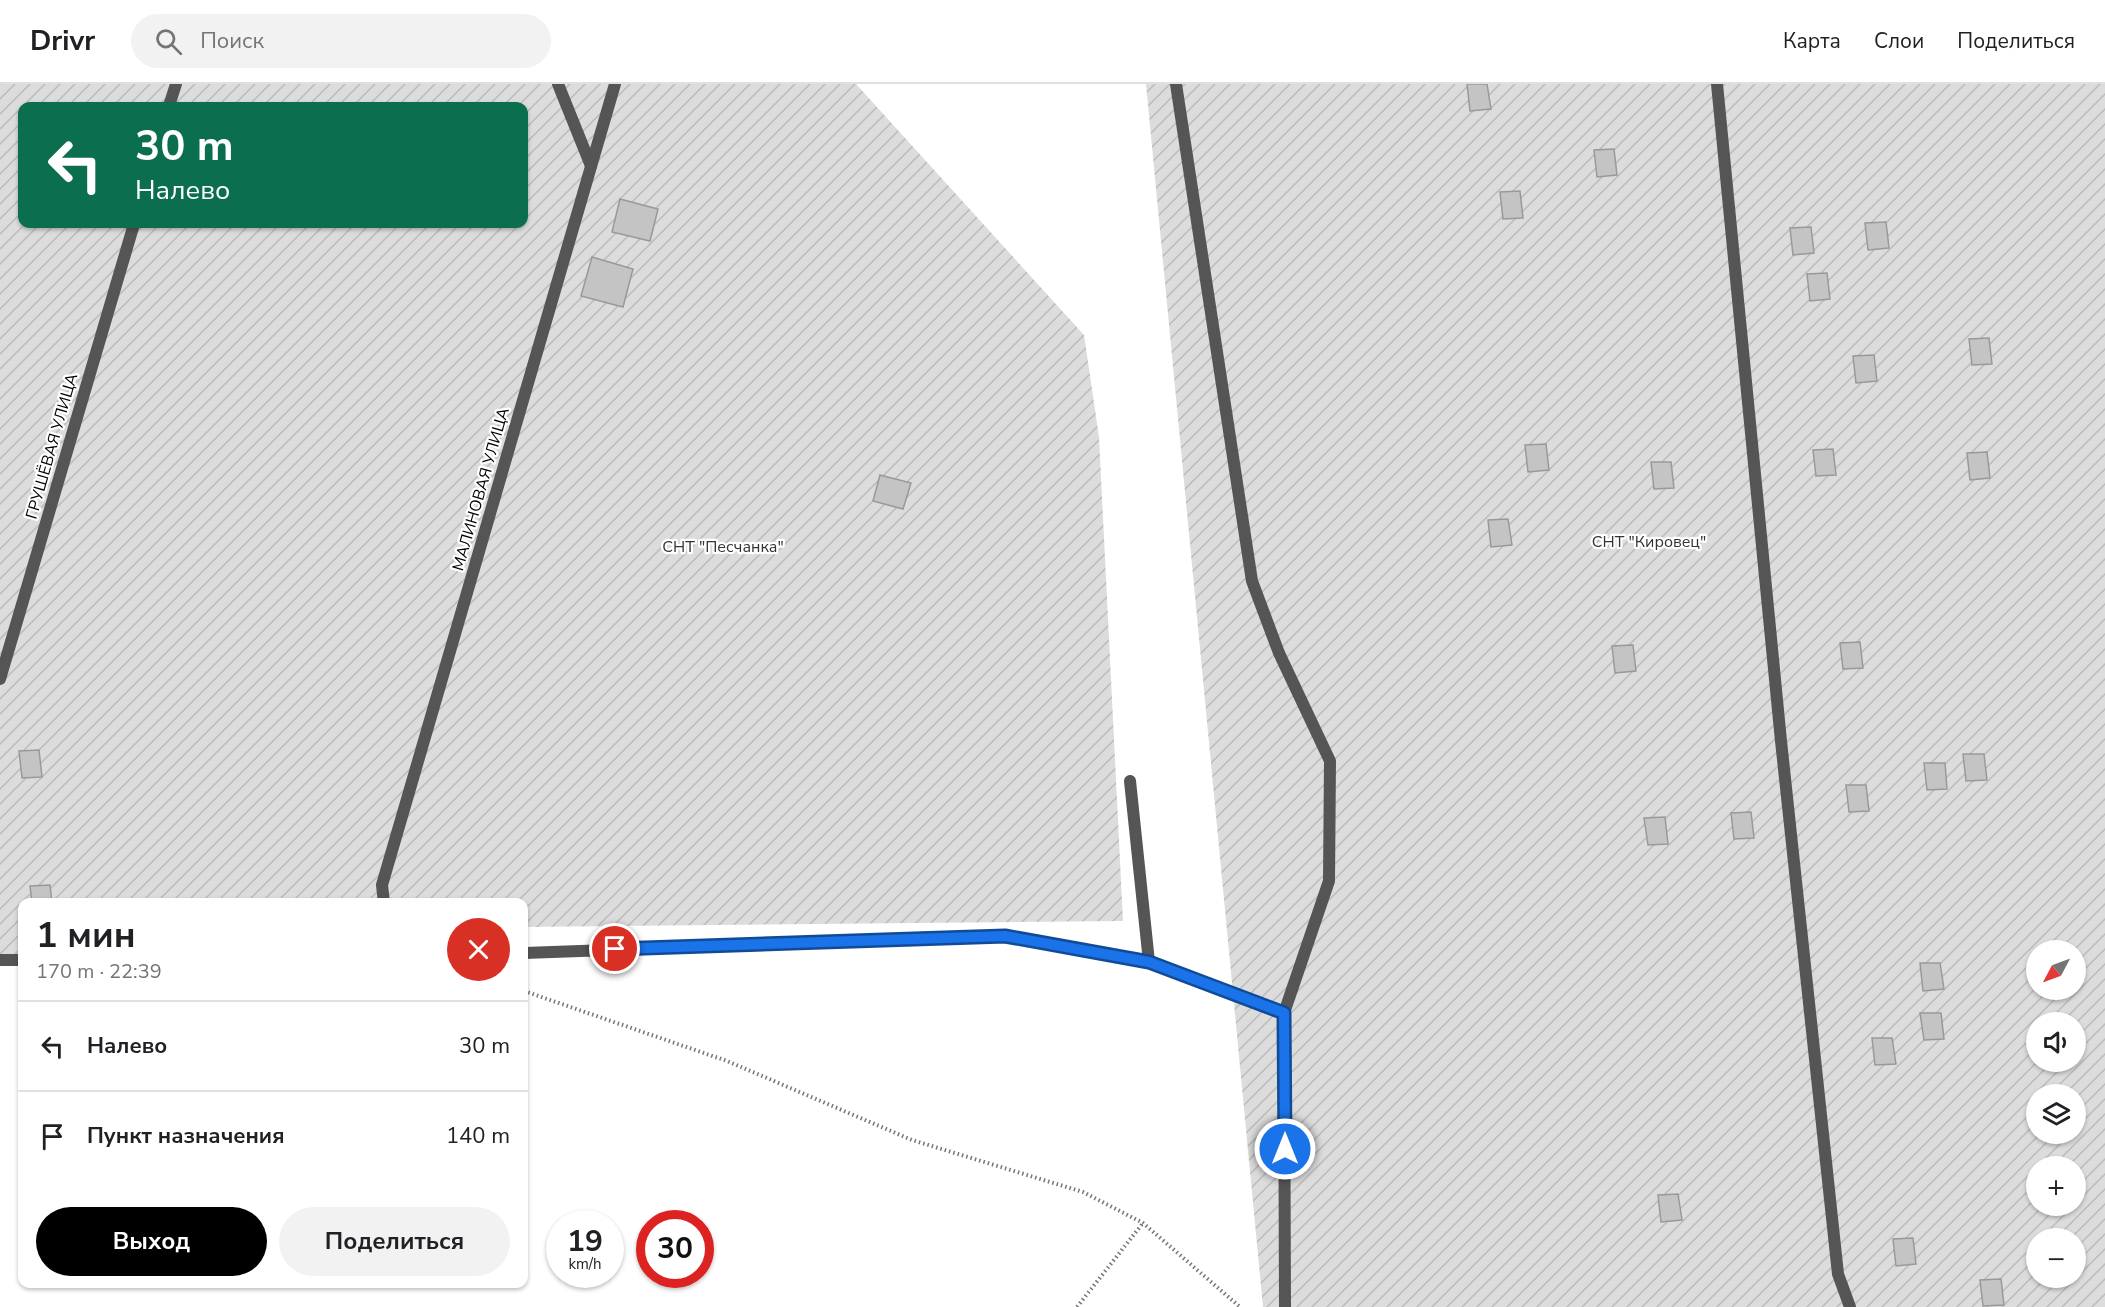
<!DOCTYPE html>
<html lang="ru">
<head>
<meta charset="utf-8">
<style>
  body { margin:0; font-family:"Nunito Sans",sans-serif; background:#f2f2f2; color:#202124; height:100vh; display:flex; flex-direction:column; font-size:22px; white-space:nowrap }
  * { box-sizing:border-box; margin:0 }
  p { font-size:20px; color:#757577 }
  .icon { flex:none; width:33px; height:33px; fill:none; stroke:currentColor; stroke-width:2; stroke-linecap:round; stroke-linejoin:round }
  .map { position:relative; flex:1; overflow:hidden }
  .sheet { position:absolute; left:18px; top:814px; width:510px; height:390px; display:flex; flex-direction:column; background:#fff; border-radius:12px; box-shadow:0 2px 4px #0004 }
  .sheet>* { flex:none }
  .banner { position:absolute; left:18px; top:18px; width:510px; height:126px; border-radius:12px; box-shadow:0 2px 4px #0004; background:#0b6e4f; color:#fff; overflow:hidden }
  .needle { width:39px; rotate:229deg }
  .controls { position:absolute; left:2026px; top:856px; display:grid; gap:12px }
  .controls a { display:grid; place-items:center; width:60px; height:60px; border-radius:50%; background:#fff; box-shadow:0 2px 4px #0004; font-size:30px }
  .speed { position:absolute; left:546px; top:1126px; display:flex; gap:12px; font-size:30px; font-weight:700; text-align:center }
  .speed>* { display:grid; place-content:center; width:78px; height:78px; border-radius:50%; background:#fff; box-shadow:0 2px 4px #0004; line-height:1 }
  .speed small { font-size:15px; font-weight:400 }
  .speed .limit { border:9px solid #d22; background:#fff; color:#111 }
  .pin { position:absolute; display:grid; place-items:center; width:51px; height:51px; color:#fff; margin:-26px; border:3px solid #fff; border-radius:50%; box-shadow:0 2px 6px #0007 }
  .me { position:absolute; width:66px; margin:-33px; rotate:0deg; stroke-linejoin:round; filter:drop-shadow(0 0 4px #0008) }
  .turn { display:flex; align-items:center; gap:21px; height:126px; padding:0 18px; font-size:27px }
  .turn .icon { width:78px; height:78px; stroke-width:2.5 }
  .turn b { display:block; font-size:42px; line-height:51px }
  .round { display:grid; place-items:center; flex:none; width:63px; height:63px; border-radius:32px; background:#f2f2f2 }
  .head { display:flex; align-items:center; justify-content:space-between; height:102px; padding:0 18px }
  h1 { font-size:36px; font-weight:700; line-height:45px }
  .action { display:flex; gap:12px; margin-top:auto; padding:12px 18px }
  .action a { flex:1; height:69px; border-radius:36px; background:#000; color:#fff; font-size:24px; font-weight:700; line-height:69px; text-align:center }
  .action a+a { background:#f2f2f2; color:#202124 }
  ul { padding:0; list-style:none }
  li { display:flex; align-items:center; gap:18px; height:90px; padding:0 18px; border-top:2px solid #e0e0e0 }
  li div { flex:1 }
  li b { display:block; font-size:22px }
  li em { font-style:normal }
  header { display:flex; align-items:center; gap:36px; box-sizing:border-box; height:84px; padding:0 30px; background:#fff; border-bottom:2px solid #e0e0e0 }
  header strong { font-size:28px }
  nav { display:flex; gap:33px; margin-inline-start:auto; font-size:21px }
  .search { width:420px; height:54px; background:#f2f2f2; display:flex; align-items:center; gap:15px; box-sizing:border-box; padding:0 21px; border-radius:33px; color:#757577; font-size:22px }
  .map>svg:first-child { display:block }
  .garden { fill:url(#garden-furrows); fill-rule:evenodd }
  .building { fill:#c4c4c4; stroke:#999; stroke-width:1.5 }
  .lines { fill:none; stroke-linecap:round; stroke-linejoin:round }
  .path { stroke:#777; stroke-width:4; stroke-dasharray:1.5 3; stroke-linecap:butt }
  .lane { stroke:#555; stroke-width:12 }
  .street { stroke:#555; stroke-width:12 }
  .route-casing { stroke:#114b97; stroke-width:15 }
  .route { stroke:#1a73e8; stroke-width:10 }
  .labels { text-anchor:middle; stroke-width:4.5; stroke-linejoin:round; paint-order:stroke }
  .street-label { font-size:16px; fill:#000; stroke:#fff }
  .park-label { font-size:16px; fill:#333; stroke:#fff }
</style>
</head>
<body>
<header>
<strong>Drivr</strong>
<div class="search"><svg class="icon" aria-label="search" viewBox="0 0 24 24"><circle cx="10" cy="10" r="6"/><path d="M15 15l6 6"/></svg>Поиск</div>
<nav><a>Карта</a><a>Слои</a><a>Поделиться</a></nav>
</header>
<div class="map">
<svg width="2105" height="1223" viewBox="0 0 2105 1223">
  <defs>
    <pattern id="garden-furrows" width="10" height="10" patternUnits="userSpaceOnUse" patternTransform="scale(1.5)"><rect width="10" height="10" fill="#dcdcdc"/><path d="M-1 1l2-2M0 10L10 0M9 11l2-2" fill="none" stroke="#bbb"/></pattern>
  </defs>
  <rect width="100%" height="100%" fill="#fff"/>
  <path class="garden" d="M0 0H856L1084 251 1099 353 1123 837 524 843V819H22V872L0 874ZM22 22H524V140H22Z
    M1146 0H2105V1223H1263ZM2037 867H2076V906H2037ZM2037 939H2076V978H2037ZM2037 1011H2076V1050H2037ZM2037 1083H2076V1122H2037ZM2037 1155H2076V1194H2037Z"/>
  <path class="building" d="M1467 0H1487L1491 25 1470 27Z
    M1614 65 1617 91 1597 93 1594 66Z
    M1520 107 1523 134 1503 135 1500 108Z
    M620 115 658 125 650 157 612 148Z
    M1886 138 1889 164 1868 166 1865 139Z
    M1811 143 1814 169 1793 171 1790 144Z
    M592 173 633 185 623 223 581 212Z
    M1827 189 1830 215 1810 217 1807 190Z
    M1989 254 1992 280 1972 281 1969 255Z
    M1874 271 1877 297 1856 299 1853 272Z
    M1546 360 1549 386 1528 388 1525 361Z
    M1833 365 1836 391 1816 392 1813 366Z
    M1987 368 1990 394 1970 396 1967 369Z
    M1651 378H1671L1674 404 1654 405Z
    M880 391 911 399 903 425 873 417Z
    M1508 435 1512 461 1491 463 1488 436Z
    M1860 558 1863 584 1843 585 1840 559Z
    M1633 561 1636 587 1615 589 1612 562Z
    M39 666 42 693 22 694 19 667Z
    M1963 670H1984L1987 696 1966 697Z
    M1924 679H1945L1947 705 1927 706Z
    M1846 701H1866L1869 727 1849 728Z
    M1751 728 1754 754 1734 755 1731 729Z
    M1665 733 1668 760 1648 761 1644 734Z
    M50 801 52 819H32L30 802Z
    M1920 879H1940L1944 905 1923 907Z
    M1920 929H1941L1944 955 1924 956Z
    M1872 954H1892L1896 980 1875 981Z
    M1678 1110 1682 1136 1661 1138 1658 1111Z
    M1913 1154 1916 1180 1896 1182 1893 1155Z
    M2001 1195 2004 1221 1983 1222 1980 1196Z"/>
  <g class="lines">
    <path class="path" d="M524 907 727 977 912 1056 1083 1108 1143 1139 1240 1223
      M1077 1223 1143 1139"/>
    <path class="lane" d="M558 0 591 82
      M1717 0 1781 657 1838 1190 1850 1223"/>
    <path class="street" d="M1176 0 1252 497 1279 569 1330 677 1329 797 1284 929
      M169 22 176 0
      M0 595 134 140
      M1130 697 1149 878
      M384 819 382 801 615 0
      M524 869 1005 852 1149 878 1284 929 1285 1223
      M0 876H22"/>
  </g>
  <g class="lines">
    <g class="route-casing">
      <path id="route" d="M615 865 1005 852 1149 878 1284 929 1285 1065"/>
    </g>
    <use href="#route" class="route"/>
  </g>
  <g class="labels">
    <g class="street-label">
      <text transform="translate(51 362) rotate(-74)" y="6">ГРУШЁВАЯ УЛИЦА</text>
      <text transform="translate(480 405) rotate(-74)" y="6">МАЛИНОВАЯ УЛИЦА</text>
    </g>
    <g class="park-label">
      <text x="1649" y="463">СНТ "Кировец"</text>
      <text x="723" y="468">СНТ "Песчанка"</text>
    </g>
  </g>
</svg>
<div class="controls">
<a><svg class="needle" viewBox="-14 -14 28 28"><path d="M0-13l5 13h-10z" fill="#e53935"/><path d="M0 13l5-13h-10z" fill="#757577"/></svg></a>
<a><svg class="icon" aria-label="sound" viewBox="0 0 24 24"><path d="M4 9h4l5-4v14l-5-4H4zM17 9q2 3 0 6"/></svg></a>
<a><svg class="icon" aria-label="layers" viewBox="0 0 24 24"><path d="M12 4l9 5-9 5-9-5zM3 14l9 5 9-5"/></svg></a>
<a>+</a>
<a>−</a>
</div>
<div class="speed"><div>19<small>km/h</small></div><div class="limit">30</div></div>
<div class="pin" style="left:615px;top:865px;background:#d93025"><svg class="icon" aria-label="arrive" viewBox="0 0 24 24"><path d="M6 21V4h12l-3 4 3 4H6"/></svg></div>
<svg class="me" style="left:1285px;top:1065px" viewBox="-20 -20 40 40"><circle r="17" fill="#1a73e8" stroke="#fff" stroke-width="3"/><path d="M0-11L8 9 0 5-8 9z" fill="#fff"/></svg>
<div class="banner">
<div class="turn"><svg class="icon" aria-label="left" viewBox="0 0 24 24"><path d="M17 20v-9H6M10 6l-5 5 5 5"/></svg><div><b>30 m</b>Налево</div></div>
</div>
<section class="sheet">
<div class="head"><div><h1>1 мин</h1><p>170 m · 22:39</p></div><a class="round" style="background:#d93025;color:#fff"><svg class="icon" aria-label="close" viewBox="0 0 24 24"><path d="M6 6l12 12M18 6L6 18"/></svg></a></div>
<ul>
<li><svg class="icon" aria-label="left" viewBox="0 0 24 24"><path d="M17 20v-9H6M10 6l-5 5 5 5"/></svg><div><b>Налево</b></div><em>30 m</em></li>
<li><svg class="icon" aria-label="arrive" viewBox="0 0 24 24"><path d="M6 21V4h12l-3 4 3 4H6"/></svg><div><b>Пункт назначения</b></div><em>140 m</em></li>
</ul>
<div class="action"><a>Выход</a><a>Поделиться</a></div>
</section>
</div>
</body>
</html>
